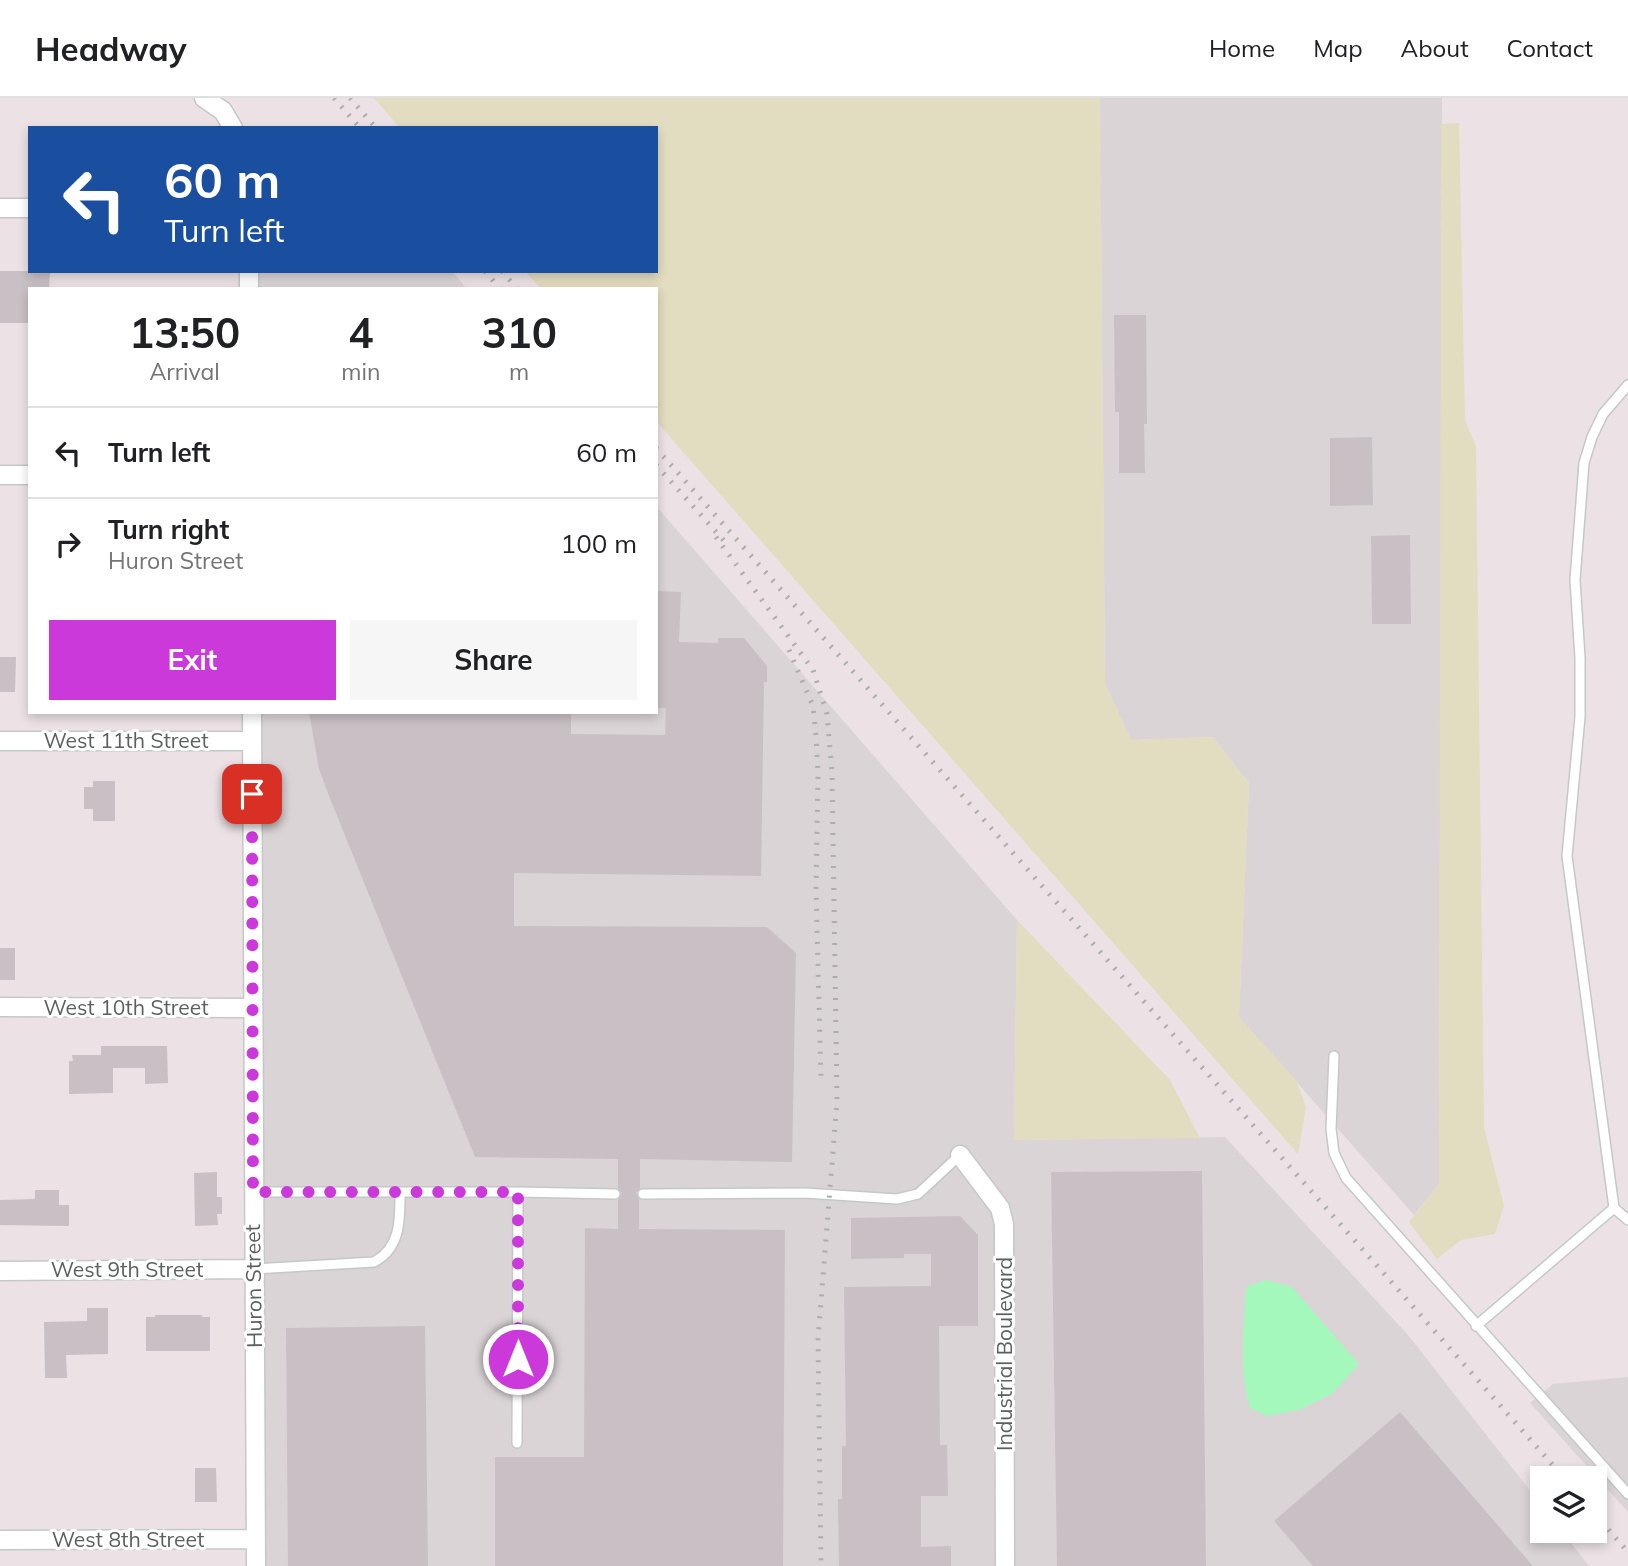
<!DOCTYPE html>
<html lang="en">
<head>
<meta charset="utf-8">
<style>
  body { margin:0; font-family:Mulish,sans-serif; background:#f6f6f6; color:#202124; height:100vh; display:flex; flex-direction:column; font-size:26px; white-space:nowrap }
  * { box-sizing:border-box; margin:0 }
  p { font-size:23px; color:#757577 }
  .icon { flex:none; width:38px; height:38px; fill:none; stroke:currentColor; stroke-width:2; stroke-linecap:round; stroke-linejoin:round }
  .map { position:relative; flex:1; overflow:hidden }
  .drawer { position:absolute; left:28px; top:189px; width:630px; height:427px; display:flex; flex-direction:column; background:#fff; border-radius:0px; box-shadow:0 4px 10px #0003 }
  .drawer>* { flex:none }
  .guide { position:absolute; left:28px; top:28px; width:630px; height:147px; border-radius:0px; box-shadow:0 4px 10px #0003; background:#1a4fa0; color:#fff; overflow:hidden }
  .controls { position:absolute; left:1530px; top:1368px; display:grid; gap:14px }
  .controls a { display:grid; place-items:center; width:77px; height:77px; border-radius:0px; background:#fff; box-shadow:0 4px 10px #0003; font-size:35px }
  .pin { position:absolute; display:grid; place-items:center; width:60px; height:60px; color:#fff; margin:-30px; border-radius:14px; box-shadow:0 4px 10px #0006 }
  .me { position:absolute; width:77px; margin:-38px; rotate:0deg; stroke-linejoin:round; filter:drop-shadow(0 0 5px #0008) }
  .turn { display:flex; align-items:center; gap:24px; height:147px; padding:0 21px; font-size:32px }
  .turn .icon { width:91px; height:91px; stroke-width:2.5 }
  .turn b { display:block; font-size:49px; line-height:60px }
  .eta { display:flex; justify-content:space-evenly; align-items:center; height:119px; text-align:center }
  .eta b { font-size:42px; font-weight:700; line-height:49px }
  .primary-button { display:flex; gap:14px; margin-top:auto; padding:14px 21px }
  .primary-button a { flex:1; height:80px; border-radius:0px; background:#cc39db; color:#fff; font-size:28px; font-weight:700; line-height:80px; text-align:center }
  .primary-button a+a { background:#f6f6f6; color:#202124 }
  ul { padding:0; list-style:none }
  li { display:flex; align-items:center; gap:21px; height:91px; padding:0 21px; border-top:2px solid #e0e0e0 }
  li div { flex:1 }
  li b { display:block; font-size:26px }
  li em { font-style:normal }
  header { display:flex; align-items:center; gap:42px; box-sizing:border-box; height:98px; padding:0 35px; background:#fff; border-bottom:2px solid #e0e0e0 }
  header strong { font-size:33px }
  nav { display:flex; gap:38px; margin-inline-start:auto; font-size:24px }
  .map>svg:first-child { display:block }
  .industrial { fill:#dad4d6 }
  .green { fill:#e2dcc0 }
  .water { fill:#a5f8bc }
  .building { fill:#c9c0c5 }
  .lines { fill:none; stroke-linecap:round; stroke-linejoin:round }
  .service-casing { stroke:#c3c9c6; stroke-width:12 }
  .minor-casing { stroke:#c3c9c6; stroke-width:21 }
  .service { stroke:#fff; stroke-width:9 }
  .minor { stroke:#fff; stroke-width:18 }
  .rail { stroke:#acadad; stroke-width:5; stroke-dasharray:2 9; stroke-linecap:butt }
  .route { stroke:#cc39db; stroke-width:12; stroke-dasharray:0 21.6 }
  .labels { text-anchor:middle; stroke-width:6; stroke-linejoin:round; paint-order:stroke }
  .street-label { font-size:21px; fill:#5a615d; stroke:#fff }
</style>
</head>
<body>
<header>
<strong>Headway</strong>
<nav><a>Home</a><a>Map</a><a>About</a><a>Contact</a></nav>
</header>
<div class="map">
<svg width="1628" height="1468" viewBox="0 0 1628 1468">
  <rect width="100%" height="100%" fill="#ece2e5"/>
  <path class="industrial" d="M1100 0H1442L1439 1086 1414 1117 1239 919 1249 685 1213 639 1131 642 1105 586Z
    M257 173H452L467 191H257Z
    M656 408 1017 822 1014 1042 1225 1039 1408 1237 1542 1408V1433H1562L1589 1468H263L260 614H656Z
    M1628 1279V1414L1530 1305 1553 1286Z"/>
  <path class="green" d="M374 0H1100L1105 586 1131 642 1213 639 1249 685 1239 919 1296 982 1306 1009 1298 1056 656 323V191H541L525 173H656V30H400Z
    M1459 25 1465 323 1476 348 1484 1029 1504 1108 1495 1136 1461 1142 1437 1161 1409 1124 1439 1086 1441 26Z
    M1017 822 1170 982 1200 1040 1014 1042Z"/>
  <path class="water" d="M1266 1182 1292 1189 1359 1266 1333 1295 1299 1312 1267 1318 1250 1310C1238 1270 1244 1230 1246 1189Z"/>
  <path class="building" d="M0 173H50L49 191H30V225H0Z
    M1114 217H1146L1147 326H1144L1145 375H1119V314H1115Z
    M1372 339 1373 407 1330 408V340Z
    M1410 437 1411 526H1372L1371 438Z
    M656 493 681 494 679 544 718 545V540H744L767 568V584H764L761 778 514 775V828L767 829 796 855 792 1064 640 1061V1090L636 1095 639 1102V1131L785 1132 783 1468H495V1359H584L585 1130 618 1131V1102L622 1095 618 1090V1061L475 1059 331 703 319 671 309 614H571V636L665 637 666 610H656Z
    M0 559H16L15 594H0Z
    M93 683H115V723H93V711H84V689H93Z
    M0 850H15V882H0Z
    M101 948H167L168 985 145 986V970H113V995L69 996V963H73L72 957H101Z
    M1202 1073 1206 1468H1057L1051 1074Z
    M217 1074V1099H222V1116H217L218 1127 195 1128 194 1075Z
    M35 1092H59V1107H69V1128L0 1127V1102L35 1101Z
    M960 1118 978 1137V1228H939L940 1347H947L948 1398H921V1449L951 1448V1468H839L838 1401H842V1348H846L844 1189 931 1188V1156H904V1160L851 1161V1120Z
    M87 1210H108V1256L66 1257 67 1280H45L44 1224 87 1223Z
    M155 1217H202V1219H210V1253H146V1219H155Z
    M425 1228 428 1468H288L286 1230Z
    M1400 1314 1533 1468H1313L1274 1423Z
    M195 1370H216L217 1404H195Z"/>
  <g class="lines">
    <g class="service-casing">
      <path id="service" d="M1628 287 1603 316 1592 339 1584 365 1575 482 1580 560V619L1567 758 1614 1110 1628 1122
        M1334 958 1331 1031 1334 1055 1346 1080 1628 1396
        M253 1094H518L517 1345
        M518 1094 615 1096
        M643 1096 805 1095 897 1101 918 1096 960 1057
        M254 1171 374 1164C401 1150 400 1121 400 1094
        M1476 1228 1614 1110"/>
    </g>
    <g class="minor-casing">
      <path id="minor" d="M204 0 223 13 233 30
        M0 110H30
        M249 173V191
        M0 377H30
        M252 614 256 1468
        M0 643H252
        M0 909 253 910
        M960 1057 1000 1110 1004 1126 1005 1468
        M0 1173 254 1171
        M0 1442 256 1441"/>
    </g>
    <use href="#service" class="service"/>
    <use href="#minor" class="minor"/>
    <path class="rail" d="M334 0 360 30
      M350 0 376 30
      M485 173 500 191
      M502 173 517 191
      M656 350 1565 1381
      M656 367 726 445
      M716 439 813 572 827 616 832 674 837 1003 818 1241 821 1468
      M789 552 813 608 816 638 818 675 816 792 821 981
      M1594 1415 1628 1454"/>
  </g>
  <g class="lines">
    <path class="route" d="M252 696 253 1094H518V1261"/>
  </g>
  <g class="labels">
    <g class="street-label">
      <text x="126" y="650">West 11th Street</text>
      <text x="126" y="917">West 10th Street</text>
      <text x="127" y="1179">West 9th Street</text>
      <text transform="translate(254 1188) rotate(-91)" y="7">Huron Street</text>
      <text transform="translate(1005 1256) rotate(-90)" y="7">Industrial Boulevard</text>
      <text x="128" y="1449">West 8th Street</text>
    </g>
  </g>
</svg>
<div class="controls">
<a><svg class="icon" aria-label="layers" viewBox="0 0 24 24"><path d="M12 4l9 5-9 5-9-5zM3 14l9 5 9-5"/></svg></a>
</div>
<div class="pin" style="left:252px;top:696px;background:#d93025"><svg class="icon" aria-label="arrive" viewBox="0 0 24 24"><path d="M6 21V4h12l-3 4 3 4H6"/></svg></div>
<svg class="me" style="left:518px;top:1261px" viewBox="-20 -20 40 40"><circle r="17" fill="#cc39db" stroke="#fff" stroke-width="3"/><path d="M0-11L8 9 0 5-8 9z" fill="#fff"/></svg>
<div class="guide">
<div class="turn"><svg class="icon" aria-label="left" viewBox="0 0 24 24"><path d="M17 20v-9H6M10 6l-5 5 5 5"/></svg><div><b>60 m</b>Turn left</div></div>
</div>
<section class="drawer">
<div class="eta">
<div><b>13:50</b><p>Arrival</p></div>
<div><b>4</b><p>min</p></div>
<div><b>310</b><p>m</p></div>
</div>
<ul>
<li><svg class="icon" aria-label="left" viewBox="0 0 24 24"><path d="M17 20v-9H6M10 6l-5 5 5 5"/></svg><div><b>Turn left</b></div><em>60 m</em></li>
<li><svg class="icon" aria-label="right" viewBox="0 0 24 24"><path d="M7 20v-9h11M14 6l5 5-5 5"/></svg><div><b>Turn right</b><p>Huron Street</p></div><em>100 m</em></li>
</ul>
<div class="primary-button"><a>Exit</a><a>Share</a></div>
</section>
</div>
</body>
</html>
